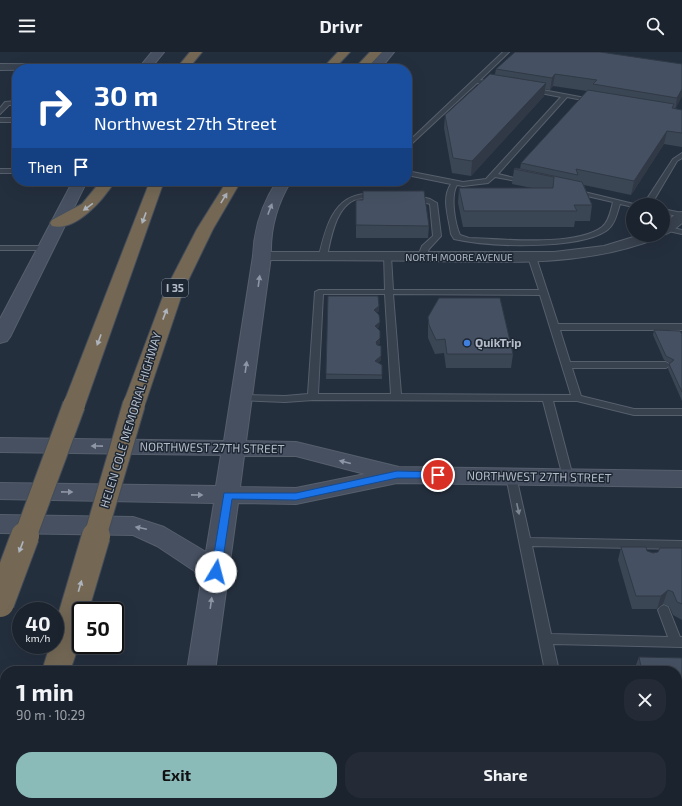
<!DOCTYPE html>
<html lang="en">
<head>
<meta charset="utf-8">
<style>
  body { margin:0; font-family:"Exo 2",sans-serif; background:#242b36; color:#f1f3f6; height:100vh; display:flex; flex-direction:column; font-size:15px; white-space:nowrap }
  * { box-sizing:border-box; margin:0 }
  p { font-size:13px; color:#a0a4aa }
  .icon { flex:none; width:22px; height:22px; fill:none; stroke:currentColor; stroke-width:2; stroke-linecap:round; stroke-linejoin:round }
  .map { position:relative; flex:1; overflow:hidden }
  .drawer { position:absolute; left:0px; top:614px; width:682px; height:140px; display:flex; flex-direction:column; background:#1b232e; border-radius:16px 16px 0 0; box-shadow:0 4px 16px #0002,0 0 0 1px #39404a }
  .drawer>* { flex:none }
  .hud { position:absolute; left:12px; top:12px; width:400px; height:122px; border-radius:16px; box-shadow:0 4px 16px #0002,0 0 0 1px #39404a; background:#1a4fa0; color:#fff; overflow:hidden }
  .buttons { position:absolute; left:626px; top:146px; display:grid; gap:8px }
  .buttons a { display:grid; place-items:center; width:44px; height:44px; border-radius:50%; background:#1b232e; box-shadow:0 4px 16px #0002,0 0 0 1px #39404a; font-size:20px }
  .speed { position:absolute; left:12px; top:550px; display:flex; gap:8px; font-size:20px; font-weight:700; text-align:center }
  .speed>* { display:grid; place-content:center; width:52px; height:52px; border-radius:50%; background:#1b232e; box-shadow:0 4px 16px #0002,0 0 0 1px #39404a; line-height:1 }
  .speed small { font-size:10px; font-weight:400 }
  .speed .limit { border:2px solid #111; border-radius:6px; background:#fff; color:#111 }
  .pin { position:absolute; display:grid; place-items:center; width:34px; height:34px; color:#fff; margin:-17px; border:2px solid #fff; border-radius:50%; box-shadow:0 1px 4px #0007 }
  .me { position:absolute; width:44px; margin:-22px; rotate:8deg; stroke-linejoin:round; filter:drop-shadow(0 0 3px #0008) }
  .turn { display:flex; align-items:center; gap:14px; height:84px; padding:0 16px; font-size:18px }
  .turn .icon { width:52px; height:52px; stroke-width:2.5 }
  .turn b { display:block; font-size:28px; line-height:34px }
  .then { display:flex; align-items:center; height:38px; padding:0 16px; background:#0003; gap:8px; font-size:15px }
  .round { display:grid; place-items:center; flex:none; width:42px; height:42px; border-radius:16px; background:#242b36 }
  .overview { display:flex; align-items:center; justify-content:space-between; height:68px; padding:0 16px }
  h1 { font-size:24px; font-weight:700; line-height:30px }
  .cta { display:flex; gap:8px; margin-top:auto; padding:8px 16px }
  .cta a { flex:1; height:46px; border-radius:16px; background:#8bbbb9; color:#111; font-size:16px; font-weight:700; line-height:46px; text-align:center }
  .cta a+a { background:#242b36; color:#f1f3f6 }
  header { display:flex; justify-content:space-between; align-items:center; height:52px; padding:0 16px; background:#1b232e; font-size:18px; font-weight:700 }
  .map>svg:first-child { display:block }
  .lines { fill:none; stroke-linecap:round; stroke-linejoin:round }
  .lane-casing { stroke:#565f6c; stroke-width:2 }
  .street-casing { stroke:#565f6c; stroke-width:2 }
  .secondary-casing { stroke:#565f6c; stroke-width:2 }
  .highway-casing { stroke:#434c59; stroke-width:2 }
  .lane { fill:#38414e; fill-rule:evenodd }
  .street { fill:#38414e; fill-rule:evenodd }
  .secondary { fill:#465061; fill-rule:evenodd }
  .highway { fill:#746855; fill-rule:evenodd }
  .highway-bridge-far1-casing { stroke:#434c59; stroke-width:24; stroke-linecap:butt }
  .highway-bridge-casing { stroke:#434c59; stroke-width:30; stroke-linecap:butt }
  .highway-bridge-far1 { stroke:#746855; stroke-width:22 }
  .highway-bridge { stroke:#746855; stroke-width:28 }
  .wall { fill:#3b4654 }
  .shaded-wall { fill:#303945 }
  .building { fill:#455162; stroke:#303945 }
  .oneway { fill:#aeb4bd }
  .oneway2 { fill:#8e96a5 }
  .oneway3 { fill:#7c8592 }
  .route { fill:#1a73e8; stroke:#114b97 }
  .shop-dot { fill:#3f7fe0; stroke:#1d2633; stroke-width:1.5 }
  .labels { text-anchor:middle; stroke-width:3; stroke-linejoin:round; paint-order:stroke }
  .far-street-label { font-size:10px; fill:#b4bcc9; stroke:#1d2633 }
  .shield { fill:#1d2633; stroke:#878f9c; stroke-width:1 }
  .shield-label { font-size:11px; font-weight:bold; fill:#b4bcc9 }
  .poi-label { font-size:12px; font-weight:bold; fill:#b4bcc9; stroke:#1d2633; text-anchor:start }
  .street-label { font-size:12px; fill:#b4bcc9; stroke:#1d2633 }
</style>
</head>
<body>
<header><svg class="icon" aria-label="menu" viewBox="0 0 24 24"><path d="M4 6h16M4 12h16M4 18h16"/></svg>Drivr<svg class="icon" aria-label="search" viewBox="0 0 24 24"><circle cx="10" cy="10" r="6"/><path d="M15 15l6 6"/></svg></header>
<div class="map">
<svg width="682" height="754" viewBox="0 0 682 754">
  <rect width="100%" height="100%" fill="#242f3e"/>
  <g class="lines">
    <g class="lane-casing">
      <path id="lane" d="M503 0H509L480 28 497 31V33L477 31 407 96V91Z
        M532 36 596 48 593 50 567 45 498 122 527 129V131L495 125 488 131 463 134 457 133C450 144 455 172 460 183L469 186C502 187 575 195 602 175 609 170 611 158 613 150L574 141 573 140 576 138 638 153H633V155L620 152C617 161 615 173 606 179 577 198 488 195 454 187L451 182C449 166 441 146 451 132L407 123V119L463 130 486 127 561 45 530 39 529 38Z
        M17 49V53H9L0 62V56L5 50Z
        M0 66H17V70H0Z
        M682 101V106L677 109 651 153H643L673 107Z
        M0 117H17V121H0Z
        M366 142H375L378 144C373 148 364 145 357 147 336 153 331 186 327 204L323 206H320L319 204C325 178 333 143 366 142Z
        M413 143 430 147 437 151 441 184 429 197 425 206H422L418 204 422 194 433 184 430 152 411 146 410 145Z
        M663 157 682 161V165L663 161Z
        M664 174 682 178V182L664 178Z
        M0 194H46L50 196 46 198H0Z
        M384 202H387L391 204 393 238H539L528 205 532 203 536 205 558 272H682V278H560L570 310H666L671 313 666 316H572L581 344 634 357H682V363H634L577 349H553L573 425 568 429 563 425 543 349 313 348 285 350 238 348 236 346 241 343 285 344 308 342 315 240 319 238H385ZM323 242H385L391 342H318ZM393 242 540 243 571 343 401 342Z
        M511 420 516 424 530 486 682 489V497L532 494 551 582 668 585 658 558 660 555 664 553 668 555 680 585H682V595L553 592 559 619H545L506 424Z
        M677 740H682V754L672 752 670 749H677Z
        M642 749H656L657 754H643Z"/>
    </g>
    <g class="street-casing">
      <path id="street" d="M0 12 145 13 150 16 0 18Z
        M682 160V171C676 176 670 182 662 183L663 172 677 161Z
        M640 183H660L658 186C584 215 509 210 431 209 375 208 318 208 262 208L257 207 255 204 257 201 262 200H554L604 194Z"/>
    </g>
    <g class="secondary-casing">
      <path id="secondary" d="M152 0H164L150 17H138Z
        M382 0H394L380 17H368Z
        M73 129H87L10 285 7 289 0 291V267Z
        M277 129H291C277 152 270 177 271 204L246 389 296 390 399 415 682 419V435L397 431 296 452 238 451 215 619H187L202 524 157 494 133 483 0 481V463L133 465 164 475 206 500 214 451 0 447V431L216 434 221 403 0 400V386L224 389 253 204C254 176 262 152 277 129ZM244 404H296L365 422 296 436 240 435Z
        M166 749H198V754H166Z"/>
    </g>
    <g class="highway-casing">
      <path id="highway" d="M190 0H202L188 17H176Z
        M338 0H350L334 17H322Z
        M370 0H382L366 17H354Z
        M101 129H115C104 147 76 180 52 174L50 171 52 168 82 152Z
        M150 129H164L85 353 82 358 74 359 66 358 63 353Z
        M227 129H241L213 177 183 239 145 352 142 357 134 358 126 357 123 352 165 239 197 177Z
        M70 561 80 564C86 580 75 603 70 619H42L50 593H55V576L60 564Z
        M5 741V749H34L33 754H1Z"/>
    </g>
    <use href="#lane" class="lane"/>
    <use href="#street" class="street"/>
    <use href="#secondary" class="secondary"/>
    <use href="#highway" class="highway"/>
    <g class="highway-bridge-far1-casing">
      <path id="highway-bridge-far1" d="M25 485 74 353
        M95 485 134 352"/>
    </g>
    <g class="highway-bridge-casing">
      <path id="highway-bridge" d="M0 551 25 484
        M70 572 96 484"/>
    </g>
    <use href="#highway-bridge-far1" class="highway-bridge-far1"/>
    <use href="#highway-bridge" class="highway-bridge"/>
  </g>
  <path class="wall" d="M682 12V44L675 57 682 58V95L664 92 631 143 584 133 592 153 590 169H575L574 175H463L458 151 459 136H532L512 132 514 117H520L521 111 587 39 553 34 550 38 545 37 544 44 471 124 452 121 444 76 445 63 495 22 496 17Z
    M356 148 429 174 428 186H356Z
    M328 244 379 254V259L376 261 379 275 377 276 380 286V291L378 293 381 308 378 311 382 323V327H326Z
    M428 265 513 302 511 316H446L444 301 435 302 428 286Z
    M654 278 682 282V349L668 317 670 311 664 308 653 283Z
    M621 495 647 499 653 501 682 496V568L673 563 669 554 663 552 657 557H632L618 508Z
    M639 605 682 606V721H677V619H635L634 618Z"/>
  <path class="shaded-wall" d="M555 22 553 34 550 38 552 26Z
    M546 31 544 44 471 124 472 109Z
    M682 37V44L675 58 677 46Z
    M667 79 664 92 631 143 634 129Z
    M379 254V259L374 263V258Z
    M380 270 379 275 374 279 375 274Z
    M380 286V291L376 295V290Z
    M381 304V308L375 314V309Z
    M668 538 663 552 657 557 661 544Z"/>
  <path class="building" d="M515 0H600L682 12V37L677 46 593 32 597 28 555 22 552 26 496 17Z
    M490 22 546 31 472 109 453 106 445 63Z
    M588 38 674 52 672 56 682 58V81L667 79 634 129 576 117 578 123 521 111Z
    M516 116 582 130 592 153H574L577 159H464L459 136H553L554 125 514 117Z
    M363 139H424L429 174 356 173V148H363Z
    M328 244H378L379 254 374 258 379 263 380 270 375 274 380 279V286L376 290 377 293 381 294V304L375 309 382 313V323L326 322Z
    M439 246H500L513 302H447L445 287 436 288 429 273 428 265Z
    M654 278 680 279 682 282V340L669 312 674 308 666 304Z
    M621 495H646L647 499 653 501 658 500 660 496H682V552L677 550 673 540 668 538 661 544H636Z
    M639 605 682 606V708H677V619H642Z"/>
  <defs><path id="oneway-solid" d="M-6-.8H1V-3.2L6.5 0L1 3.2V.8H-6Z"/></defs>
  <g class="oneway">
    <use href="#oneway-solid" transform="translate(224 146) rotate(-58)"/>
    <use href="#oneway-solid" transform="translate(88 155) rotate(144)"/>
    <use href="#oneway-solid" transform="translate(144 166) rotate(110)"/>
    <use href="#oneway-solid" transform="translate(165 262) rotate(-69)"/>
    <use href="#oneway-solid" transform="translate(99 288) rotate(110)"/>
    <use href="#oneway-solid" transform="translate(21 495) rotate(111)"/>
    <use href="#oneway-solid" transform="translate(80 534) rotate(-74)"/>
  </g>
  <g class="oneway2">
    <use href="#oneway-solid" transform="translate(270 157) rotate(-69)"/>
    <use href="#oneway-solid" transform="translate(259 229) rotate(-82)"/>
    <use href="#oneway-solid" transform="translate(246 315) rotate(-82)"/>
    <use href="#oneway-solid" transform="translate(97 394) rotate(-179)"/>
    <use href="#oneway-solid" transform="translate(345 410) rotate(-166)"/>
    <use href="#oneway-solid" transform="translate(67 440) rotate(1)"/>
    <use href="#oneway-solid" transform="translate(197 443) rotate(1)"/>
    <use href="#oneway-solid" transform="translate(141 476) rotate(-168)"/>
    <use href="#oneway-solid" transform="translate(211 551) rotate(-82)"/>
  </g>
  <use class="oneway3" href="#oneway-solid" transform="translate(518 457) rotate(78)"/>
  <path class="route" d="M397 419 438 420 443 423 438 426H397L296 448 232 447 221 520 216 524 211 520 224 441H296Z"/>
  <circle class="shop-dot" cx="467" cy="291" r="4"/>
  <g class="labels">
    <g class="far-street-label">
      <text x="459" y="209">NORTH MOORE AVENUE</text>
    </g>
    <rect class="shield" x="162" y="227" width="26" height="18" rx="3"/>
    <g class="shield-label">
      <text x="175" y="240">I 35</text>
    </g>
    <g class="poi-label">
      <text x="475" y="295">QuikTrip</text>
    </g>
    <g class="street-label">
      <text transform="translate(131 368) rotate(-73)" y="4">HELEN COLE MEMORIAL HIGHWAY</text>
      <text transform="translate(212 396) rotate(1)" y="4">NORTHWEST 27TH STREET</text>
      <text transform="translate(539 425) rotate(1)" y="4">NORTHWEST 27TH STREET</text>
    </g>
  </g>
</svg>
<div class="buttons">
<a><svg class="icon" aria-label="search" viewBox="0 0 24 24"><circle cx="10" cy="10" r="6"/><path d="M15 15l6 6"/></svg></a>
</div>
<div class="speed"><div>40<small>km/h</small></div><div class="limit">50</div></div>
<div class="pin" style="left:438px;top:423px;background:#d93025"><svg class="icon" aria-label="arrive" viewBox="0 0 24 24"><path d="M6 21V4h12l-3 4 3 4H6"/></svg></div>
<svg class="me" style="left:216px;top:520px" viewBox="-20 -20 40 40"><circle r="19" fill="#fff"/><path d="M0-13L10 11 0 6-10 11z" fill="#1a73e8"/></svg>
<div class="hud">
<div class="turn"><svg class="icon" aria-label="right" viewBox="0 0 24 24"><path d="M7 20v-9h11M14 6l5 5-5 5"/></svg><div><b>30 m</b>Northwest 27th Street</div></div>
<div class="then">Then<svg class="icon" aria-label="arrive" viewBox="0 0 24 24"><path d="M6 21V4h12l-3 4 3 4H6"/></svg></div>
</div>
<section class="drawer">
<div class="overview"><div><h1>1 min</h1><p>90 m · 10:29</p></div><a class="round"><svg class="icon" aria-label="close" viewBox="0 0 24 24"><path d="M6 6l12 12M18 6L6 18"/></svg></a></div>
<div class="cta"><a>Exit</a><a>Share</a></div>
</section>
</div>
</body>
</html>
